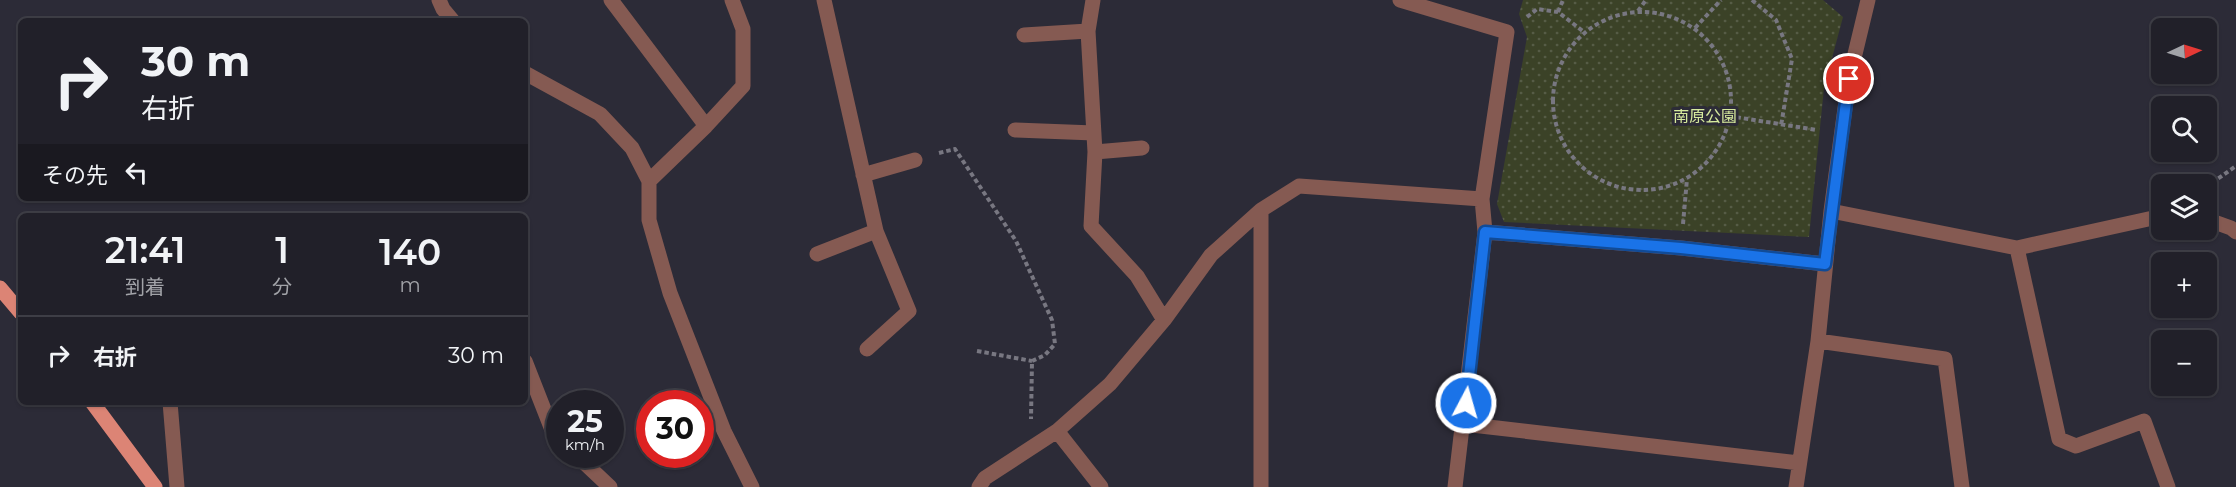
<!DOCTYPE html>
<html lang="ja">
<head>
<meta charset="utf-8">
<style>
  body { margin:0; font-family:Montserrat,"Noto Sans JP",sans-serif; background:#2d2d35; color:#f1f3f6; height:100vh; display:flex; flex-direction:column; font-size:22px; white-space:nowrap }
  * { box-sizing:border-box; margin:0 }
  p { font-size:20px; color:#a2a3a8 }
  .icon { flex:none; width:33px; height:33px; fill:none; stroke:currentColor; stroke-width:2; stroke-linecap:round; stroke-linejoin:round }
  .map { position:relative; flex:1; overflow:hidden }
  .side { position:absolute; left:18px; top:213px; width:510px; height:192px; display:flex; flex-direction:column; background:#212029; border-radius:9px; box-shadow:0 2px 4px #0004,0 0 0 2px #3e3e46 }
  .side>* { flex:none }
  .guide { position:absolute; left:18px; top:18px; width:510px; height:183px; border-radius:9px; box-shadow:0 2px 4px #0004,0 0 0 2px #3e3e46; background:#212029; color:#f1f3f6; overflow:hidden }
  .needle { width:39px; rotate:86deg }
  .tools { position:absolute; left:2151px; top:18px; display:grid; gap:12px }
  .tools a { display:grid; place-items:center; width:66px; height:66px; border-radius:9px; background:#212029; box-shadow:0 2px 4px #0004,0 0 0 2px #3e3e46; font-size:30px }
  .speed { position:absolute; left:546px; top:390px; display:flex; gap:12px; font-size:30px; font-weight:700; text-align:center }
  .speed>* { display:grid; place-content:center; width:78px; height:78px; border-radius:50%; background:#212029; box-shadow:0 2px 4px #0004,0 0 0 2px #3e3e46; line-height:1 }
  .speed small { font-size:15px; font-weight:400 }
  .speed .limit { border:9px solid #d22; background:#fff; color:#111 }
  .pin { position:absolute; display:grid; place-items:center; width:51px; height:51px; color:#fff; margin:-26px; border:3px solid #fff; border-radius:50%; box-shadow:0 2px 6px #0007 }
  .me { position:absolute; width:66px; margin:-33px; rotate:6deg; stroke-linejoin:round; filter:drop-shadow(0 0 4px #0008) }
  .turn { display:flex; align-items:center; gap:21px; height:126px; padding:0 24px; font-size:27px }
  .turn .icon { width:78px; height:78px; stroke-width:2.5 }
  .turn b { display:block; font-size:42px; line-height:51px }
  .then { display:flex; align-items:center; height:57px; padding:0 24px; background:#0003; gap:12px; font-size:22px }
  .eta { display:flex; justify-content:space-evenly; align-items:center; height:102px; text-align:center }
  .eta b { font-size:36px; font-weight:600; line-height:42px }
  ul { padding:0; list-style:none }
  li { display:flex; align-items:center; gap:18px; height:78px; padding:0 24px; border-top:2px solid #3e3e46 }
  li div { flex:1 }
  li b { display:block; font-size:22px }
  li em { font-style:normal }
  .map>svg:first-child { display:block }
  .grass { fill:url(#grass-dots) }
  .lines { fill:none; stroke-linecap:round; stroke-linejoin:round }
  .path { stroke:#787781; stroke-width:4; stroke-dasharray:4.5 3; stroke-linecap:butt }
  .minor { stroke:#855a52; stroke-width:15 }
  .major { stroke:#dc8475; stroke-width:15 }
  .route-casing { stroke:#114b97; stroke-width:15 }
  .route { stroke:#1a73e8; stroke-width:10 }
  .labels { text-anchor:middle; stroke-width:6; stroke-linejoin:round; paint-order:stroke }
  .park-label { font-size:16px; fill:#d6ea9d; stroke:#2c2b37 }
</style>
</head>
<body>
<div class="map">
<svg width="2236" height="487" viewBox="0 0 2236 487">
  <defs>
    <pattern id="grass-dots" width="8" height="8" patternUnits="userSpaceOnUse" patternTransform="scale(1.5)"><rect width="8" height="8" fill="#3b4227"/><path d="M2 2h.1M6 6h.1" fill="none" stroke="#565c46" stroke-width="1.8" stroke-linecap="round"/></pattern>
  </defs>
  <rect width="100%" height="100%" fill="#2c2b37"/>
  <path class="grass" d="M1523 0H1823L1843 17 1824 88 1809 237 1504 222 1497 204 1527 37 1519 14Z"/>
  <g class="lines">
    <path class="path" d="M1752 0 1776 20 1792 59 1781 126
      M1638 11 1646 0
      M1553 101a89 89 0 1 1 178 0a89 89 0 1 1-178 0Z
      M1558 12 1563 0
      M1527 17 1537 9 1558 12 1584 32
      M1695 28 1721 0
      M1729 116 1817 130
      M939 153 955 149 1016 241 1052 320 1055 344 1045 355 1032 361 1031 419
      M2206 187 2236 166
      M1683 224 1687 179
      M977 351 1032 361"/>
    <path class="minor" d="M439 0 443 9 453 21
      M611 0 706 126
      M732 0 743 29V86L706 126 649 181V220L670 293 724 431 752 487
      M824 0 876 231 909 311 867 349
      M1400 0 1507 32 1482 199 1485 232 1455 487
      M1088 31 1093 0
      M1024 35 1088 31 1095 152 1091 226 1137 276 1164 320
      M525 73 600 114 632 148 649 181
      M1015 130 1094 133
      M1095 152 1142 148
      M863 175 915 160
      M1831 211 2017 248 2162 216
      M2206 219 2231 228 2236 232
      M1485 232 1681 248 1825 264
      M2017 248 2059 439 2076 446 2144 421 2168 487
      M817 254 876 231
      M1818 341 1945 359 1962 487
      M525 361 554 435 560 440
      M170 402 177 487
      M1463 424 1799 463
      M1057 431 1101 487
      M575 454 610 487
      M979 487 985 478 1057 431 1110 384 1164 320 1211 255 1261 210
      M1261 487V210L1299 186 1482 199
      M1796 487 1818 341 1831 211 1849 79 1868 0"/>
    <path class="major" d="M0 288 21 313
      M92 402 155 487"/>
  </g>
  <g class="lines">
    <g class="route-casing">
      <path id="route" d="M1466 403 1485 232 1681 248 1825 264 1849 79"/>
    </g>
    <use href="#route" class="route"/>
  </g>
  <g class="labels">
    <g class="park-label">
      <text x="1705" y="122">南原公園</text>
    </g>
  </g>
</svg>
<div class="tools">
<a><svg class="needle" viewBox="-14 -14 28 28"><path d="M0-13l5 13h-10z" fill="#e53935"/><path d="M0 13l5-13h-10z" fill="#a2a3a8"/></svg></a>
<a><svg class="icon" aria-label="search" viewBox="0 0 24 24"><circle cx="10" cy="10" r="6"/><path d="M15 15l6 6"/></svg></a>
<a><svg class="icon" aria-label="layers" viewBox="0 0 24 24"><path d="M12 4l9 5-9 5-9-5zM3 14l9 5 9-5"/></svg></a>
<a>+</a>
<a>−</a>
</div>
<div class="speed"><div>25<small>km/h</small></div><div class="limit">30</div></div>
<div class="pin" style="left:1849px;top:79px;background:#d93025"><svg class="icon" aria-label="arrive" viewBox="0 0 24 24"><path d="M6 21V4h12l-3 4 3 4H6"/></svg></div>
<svg class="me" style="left:1466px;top:403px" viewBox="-20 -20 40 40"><circle r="17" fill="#1a73e8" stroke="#fff" stroke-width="3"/><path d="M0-11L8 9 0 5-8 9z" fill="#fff"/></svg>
<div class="guide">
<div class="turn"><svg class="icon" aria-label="right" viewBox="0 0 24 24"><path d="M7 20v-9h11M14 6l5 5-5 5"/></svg><div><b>30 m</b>右折</div></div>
<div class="then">その先<svg class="icon" aria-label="left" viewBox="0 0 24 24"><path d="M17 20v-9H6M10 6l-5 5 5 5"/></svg></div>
</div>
<section class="side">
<div class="eta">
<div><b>21:41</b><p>到着</p></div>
<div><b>1</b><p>分</p></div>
<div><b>140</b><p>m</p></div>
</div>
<ul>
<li><svg class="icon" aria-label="right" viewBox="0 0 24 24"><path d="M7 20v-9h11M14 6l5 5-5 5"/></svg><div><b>右折</b></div><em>30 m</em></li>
</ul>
</section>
</div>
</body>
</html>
